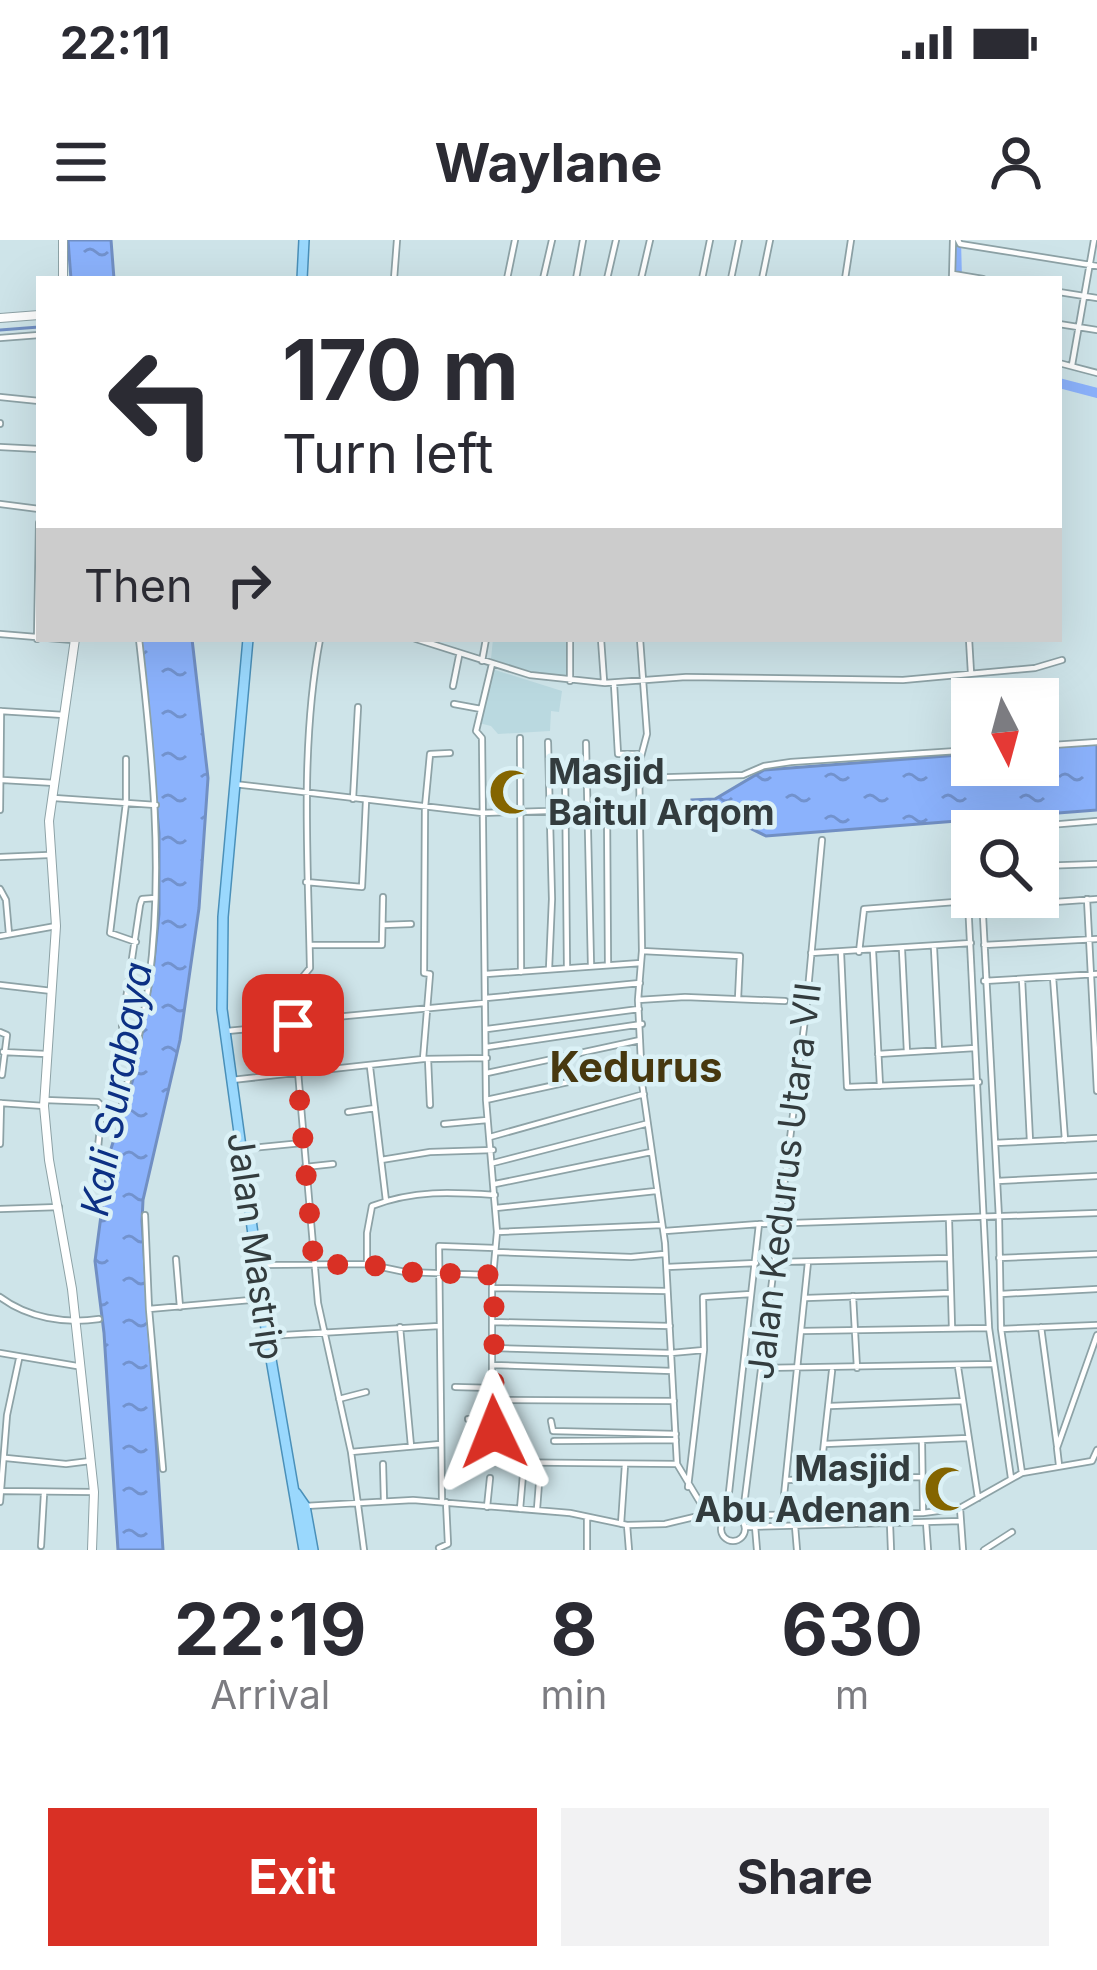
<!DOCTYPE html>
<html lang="en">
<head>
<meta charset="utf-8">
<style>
  body { margin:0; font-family:Inter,sans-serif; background:#f2f2f3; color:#2b2b33; height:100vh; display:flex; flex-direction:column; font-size:45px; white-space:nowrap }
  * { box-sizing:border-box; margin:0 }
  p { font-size:39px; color:#7c7c81 }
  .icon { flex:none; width:66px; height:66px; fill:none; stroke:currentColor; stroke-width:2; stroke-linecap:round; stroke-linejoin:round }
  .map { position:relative; height:1310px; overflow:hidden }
  .drawer { display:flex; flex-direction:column; background:#fff; flex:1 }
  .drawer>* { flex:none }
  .banner { position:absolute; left:36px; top:36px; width:1026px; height:366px; border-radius:0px; box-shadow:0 12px 48px #0002; background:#fff; color:#2b2b33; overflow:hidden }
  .needle { width:78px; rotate:174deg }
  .controls { position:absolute; left:951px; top:438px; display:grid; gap:24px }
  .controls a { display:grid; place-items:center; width:108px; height:108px; border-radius:0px; background:#fff; box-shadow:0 12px 48px #0002; font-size:60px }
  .pin { position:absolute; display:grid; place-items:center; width:102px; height:102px; color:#fff; margin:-51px; border-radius:24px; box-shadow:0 6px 18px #0006 }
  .me { position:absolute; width:132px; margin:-66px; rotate:358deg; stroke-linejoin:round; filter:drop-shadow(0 0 9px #0008) }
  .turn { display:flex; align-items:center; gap:42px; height:252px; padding:0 48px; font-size:54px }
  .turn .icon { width:156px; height:156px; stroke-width:2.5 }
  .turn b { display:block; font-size:84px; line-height:102px }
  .then { display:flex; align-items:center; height:114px; padding:0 48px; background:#0003; gap:24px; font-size:45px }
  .eta { display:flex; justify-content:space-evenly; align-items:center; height:204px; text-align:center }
  .eta b { font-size:72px; font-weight:700; line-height:84px }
  .cta { display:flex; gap:24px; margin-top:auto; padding:24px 48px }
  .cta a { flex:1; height:138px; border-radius:0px; background:#d93025; color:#fff; font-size:48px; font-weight:700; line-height:138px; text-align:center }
  .cta a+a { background:#f2f2f3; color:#2b2b33 }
  .status { display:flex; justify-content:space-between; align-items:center; height:84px; padding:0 60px; background:#fff; direction:ltr }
  .status svg { height:33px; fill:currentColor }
  header { display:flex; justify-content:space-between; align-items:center; height:156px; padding:0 48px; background:#fff; font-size:54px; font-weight:700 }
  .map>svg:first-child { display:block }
  .built { fill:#bad9e0 }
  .water { fill:url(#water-ripples); stroke:#718fc3; stroke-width:3 }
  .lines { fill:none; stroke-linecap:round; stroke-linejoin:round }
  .stream { stroke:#718fc3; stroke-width:3 }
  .river { stroke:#8bb2fc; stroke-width:10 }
  .street-casing { stroke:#8da2a6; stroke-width:8 }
  .secondary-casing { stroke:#8da2a6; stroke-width:10 }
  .primary-casing { stroke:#4a90b9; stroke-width:12 }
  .street { stroke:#fff; stroke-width:4.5 }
  .secondary { stroke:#fff; stroke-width:8 }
  .primary { stroke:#9ad8fd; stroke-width:9 }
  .route { stroke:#d93025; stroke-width:21; stroke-dasharray:0 37.8 }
  .labels { text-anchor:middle; stroke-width:9; stroke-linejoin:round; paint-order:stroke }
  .poi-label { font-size:36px; font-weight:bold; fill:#333c3e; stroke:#dbf1f6; text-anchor:start }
  .street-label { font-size:36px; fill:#333c3e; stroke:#dbf1f6 }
  .water-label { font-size:39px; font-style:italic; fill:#0c3084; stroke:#dbf1f6 }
  .quarter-label { font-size:42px; font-weight:bold; fill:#47380f; stroke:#dbf1f6 }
</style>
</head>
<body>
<div class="status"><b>22:11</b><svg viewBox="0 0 49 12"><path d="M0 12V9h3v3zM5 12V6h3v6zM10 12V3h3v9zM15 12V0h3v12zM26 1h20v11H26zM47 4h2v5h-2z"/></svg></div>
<header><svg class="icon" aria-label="menu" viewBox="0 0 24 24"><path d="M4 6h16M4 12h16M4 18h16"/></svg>Waylane<svg class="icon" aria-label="person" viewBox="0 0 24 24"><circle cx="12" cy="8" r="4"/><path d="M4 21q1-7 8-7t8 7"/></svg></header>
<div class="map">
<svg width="1097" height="1310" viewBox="0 0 1097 1310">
  <defs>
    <pattern id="water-ripples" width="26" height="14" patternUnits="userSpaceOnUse" patternTransform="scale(3)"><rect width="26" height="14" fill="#8bb2fc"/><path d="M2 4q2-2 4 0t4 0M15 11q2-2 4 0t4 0" fill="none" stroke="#7292cd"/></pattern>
  </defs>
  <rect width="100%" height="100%" fill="#cee4e9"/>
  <path class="built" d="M493 399H569L568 437 563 441 491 419Z
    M492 429 562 451 559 472 551 471 550 491 498 494 491 486 479 483Z"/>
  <path class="water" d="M68 0H111L114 39H71Z
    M141 399H192L208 538 199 668 180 800 143 960 142 981 163 1310H118L104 1093 95 1021 109 915 134 836 152 740 159 674V593Z
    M1097 504V570L766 596 715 571 693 572 692 560 715 559 764 530 972 514V525H1038V508Z"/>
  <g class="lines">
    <path class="stream" d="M0 90 39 87"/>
    <path class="river" d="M956 0 957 39
      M1059 143 1097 153"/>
    <g class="street-casing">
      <path id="street" d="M958 0 960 4 1097 26
        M953 34 983 39
        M394 39 397 0
        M507 39 515 0
        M543 39 552 0
        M576 39 583 0
        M607 39 616 0
        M641 39 650 0
        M702 39 710 0
        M731 39 739 0
        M762 39 770 0
        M845 39 851 0
        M952 39 953 0
        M1059 52 1097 58
        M1059 84 1097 90
        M0 98 39 95
        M1059 123 1097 133
        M1072 125 1094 0
        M0 157 39 161
        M0 183V184
        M0 207 39 209
        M0 264 39 269
        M0 394 72 400
        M37 399 39 283
        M320 399C300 507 308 619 310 728L291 751 318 1063 351 1212 364 1310
        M416 399 530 435 605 443 686 437 903 440 1035 428 1062 420
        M601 399 604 441
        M640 399 647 494 639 524 642 711 638 760 642 843 665 1003 677 1224 707 1274
        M969 399 971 433
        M482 421 486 399
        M492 424 476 491 482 498 486 860 497 992 492 1048V1222L677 1224
        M570 441V399
        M614 444 618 514H638
        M453 446 459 416
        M454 464 481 469
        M0 471 64 475
        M520 498 521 732
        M548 502 552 659 549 729
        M586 503 591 725
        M1038 506 1097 502
        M126 519V563L110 693 136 702
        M565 527 567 727
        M640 538 743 535 764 526 791 522 972 510
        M3 540 55 543
        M234 544 482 573 640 568
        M54 558 156 565
        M353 559 358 467
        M607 568 608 724
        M0 570 1 471
        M978 591 1097 581
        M0 617 48 615
        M1038 626 1097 624
        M306 642 362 647 366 561
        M0 649 6 660 9 694
        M982 657 999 978 1001 1089 1022 1233
        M1087 659 1097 851
        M983 667 1097 659
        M383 685 411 684
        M0 696 56 686
        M310 705H382L383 657
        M984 705 1097 699
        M934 708 939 810
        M902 710 907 812
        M642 711 740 716 738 759
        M873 711 880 846
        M859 712 864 669 968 661 989 1088 1011 1238
        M811 713 971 703
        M841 713 847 847 979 842
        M486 734 641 723
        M1053 737 1065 900
        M1022 739 1030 901
        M984 741 1097 734
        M0 745 52 751
        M486 758 640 743
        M638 760 685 757 785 761
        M293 781 484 763
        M487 789 639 769
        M227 791 293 785
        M0 792 7 795 2 835
        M139 797 123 794 122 786 140 665 142 659 155 658
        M487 807 642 784
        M3 812 46 814
        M878 814 975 808
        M423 819 430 734 424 733 425 567 430 514 450 513
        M428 819 430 865
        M370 827 386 961
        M487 833 640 800
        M232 840 423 819 487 818
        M45 860 98 862 102 866 98 908
        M486 860 642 826
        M0 863 44 866
        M348 872 375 868
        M119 878C129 832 143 788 149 742 164 627 152 513 139 399
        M444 884 487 880
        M490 897 644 854
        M995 903 1097 898
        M0 904 1 863
        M242 909 302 903
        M381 920 430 912 493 910
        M493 923 645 884
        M305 927 333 924
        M997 941 1097 936
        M495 944 651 912
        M496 968 656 951
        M0 969 59 967
        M145 975 149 1069
        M949 980 952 1088
        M665 991 759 984 1097 973
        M497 992 662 985
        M496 1012 631 1017 664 1014
        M999 1018 1097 1014
        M176 1019 180 1067
        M775 1022 949 1018
        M367 1024V993L372 966C414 950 451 952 495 955
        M258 1025 367 1024 405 1032 491 1035
        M667 1027 756 1023
        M492 1048 667 1051
        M1001 1054 1097 1049
        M853 1056 857 1128
        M0 1057C28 1078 65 1084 99 1079
        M806 1058 951 1053
        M493 1082 670 1086
        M400 1087 411 1206
        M1041 1087 1057 1206
        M1001 1089 1097 1085
        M802 1091 988 1088
        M267 1096 439 1086
        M494 1108 671 1113 704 1110
        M0 1113 77 1126
        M492 1125 672 1131
        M958 1127 978 1258
        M761 1128 992 1124
        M455 1147 493 1148
        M339 1159 366 1152
        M494 1160 674 1161
        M830 1166 962 1161
        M468 1179H494
        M551 1181 553 1191 676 1194
        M554 1201 676 1200
        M922 1202 923 1273
        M825 1204 968 1198
        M351 1212 440 1204
        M6 1218 66 1224 90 1221
        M383 1224 384 1261
        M1059 1225 1057 1208 1097 1095
        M163 1229 149 1069 262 1059
        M820 1239 832 1131
        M786 1240 922 1237
        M688 1247 704 1110 703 1057 751 1054
        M3 1251 93 1252
        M442 1261 439 1006 495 1008
        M0 1262 7 1175 19 1119
        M305 1266 413 1260 570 1273 627 1285 665 1284 707 1274 723 1282
        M487 1267 490 1238
        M960 1268 963 1310
        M520 1269 524 1223
        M537 1269 539 1243
        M782 1275 808 1022
        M721 1289a12 12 0 1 1 24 0a12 12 0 1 1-24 0Z
        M587 1277V1310
        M726 1279 759 984
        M742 1281 806 771 822 600
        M744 1281 755 1275 923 1273 960 1268 1022 1233 1092 1221 1097 1210
        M926 1282 928 1310
        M621 1284 625 1225
        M890 1284 891 1310
        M627 1285 629 1310
        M755 1286 757 1310
        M795 1286 797 1310
        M745 1287 961 1281
        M41 1306 44 1254
        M439 1308 448 1304 446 1262
        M984 1310 1012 1292"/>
    </g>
    <g class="secondary-casing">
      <path id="secondary" d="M63 0V39
        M0 78 39 75
        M75 399 49 581 56 686 44 866 49 920 72 1049 94 1252 92 1310"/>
    </g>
    <g class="primary-casing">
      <path id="primary" d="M302 39 304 0
        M248 399 223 677 222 769 267 1096 304 1310
        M296 1253 305 1266 313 1310"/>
    </g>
    <use href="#street" class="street"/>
    <use href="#secondary" class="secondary"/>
    <use href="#primary" class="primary"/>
  </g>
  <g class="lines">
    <path class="route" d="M293 785 314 1025 367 1024 405 1032 494 1035V1192"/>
  </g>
  <defs>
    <g id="mosque-bare" transform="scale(3.6)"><path d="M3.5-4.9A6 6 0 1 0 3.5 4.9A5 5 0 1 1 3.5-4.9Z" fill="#846500" stroke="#dbf1f6" stroke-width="2.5" paint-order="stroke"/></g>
  </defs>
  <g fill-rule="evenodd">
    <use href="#mosque-bare" x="512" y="552"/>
    <use href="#mosque-bare" x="947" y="1249"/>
  </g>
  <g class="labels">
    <g class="poi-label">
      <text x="548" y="544">Masjid<tspan x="548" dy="41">Baitul Arqom</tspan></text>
      <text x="911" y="1241" text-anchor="end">Masjid<tspan x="911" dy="41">Abu Adenan</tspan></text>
    </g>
    <g class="street-label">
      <text transform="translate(784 941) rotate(-83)" y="13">Jalan Kedurus Utara VII</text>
      <text transform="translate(256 1006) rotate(82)" y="13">Jalan Mastrip</text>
    </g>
    <g class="water-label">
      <text transform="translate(116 849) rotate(-80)" y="14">Kali Surabaya</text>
    </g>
    <g class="quarter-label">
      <text x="636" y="842">Kedurus</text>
    </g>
  </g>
</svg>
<div class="controls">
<a><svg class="needle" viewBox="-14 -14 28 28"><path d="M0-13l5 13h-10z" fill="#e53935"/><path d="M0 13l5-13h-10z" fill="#7c7c81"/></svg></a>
<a><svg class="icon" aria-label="search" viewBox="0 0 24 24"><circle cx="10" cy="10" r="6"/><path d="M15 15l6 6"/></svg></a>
</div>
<div class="pin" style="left:293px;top:785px;background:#d93025"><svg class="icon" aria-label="arrive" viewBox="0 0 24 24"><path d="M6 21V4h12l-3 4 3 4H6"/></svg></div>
<svg class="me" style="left:494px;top:1192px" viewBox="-20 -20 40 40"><path d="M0-17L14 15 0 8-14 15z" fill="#d93025" stroke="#fff" stroke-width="4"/></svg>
<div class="banner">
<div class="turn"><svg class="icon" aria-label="left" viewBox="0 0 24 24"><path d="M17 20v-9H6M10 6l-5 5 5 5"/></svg><div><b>170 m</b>Turn left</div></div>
<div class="then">Then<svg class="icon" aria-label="right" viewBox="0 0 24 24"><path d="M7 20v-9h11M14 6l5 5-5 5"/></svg></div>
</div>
</div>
<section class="drawer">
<div class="eta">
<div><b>22:19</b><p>Arrival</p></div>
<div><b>8</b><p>min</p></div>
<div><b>630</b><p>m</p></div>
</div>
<div class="cta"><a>Exit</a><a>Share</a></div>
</section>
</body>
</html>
